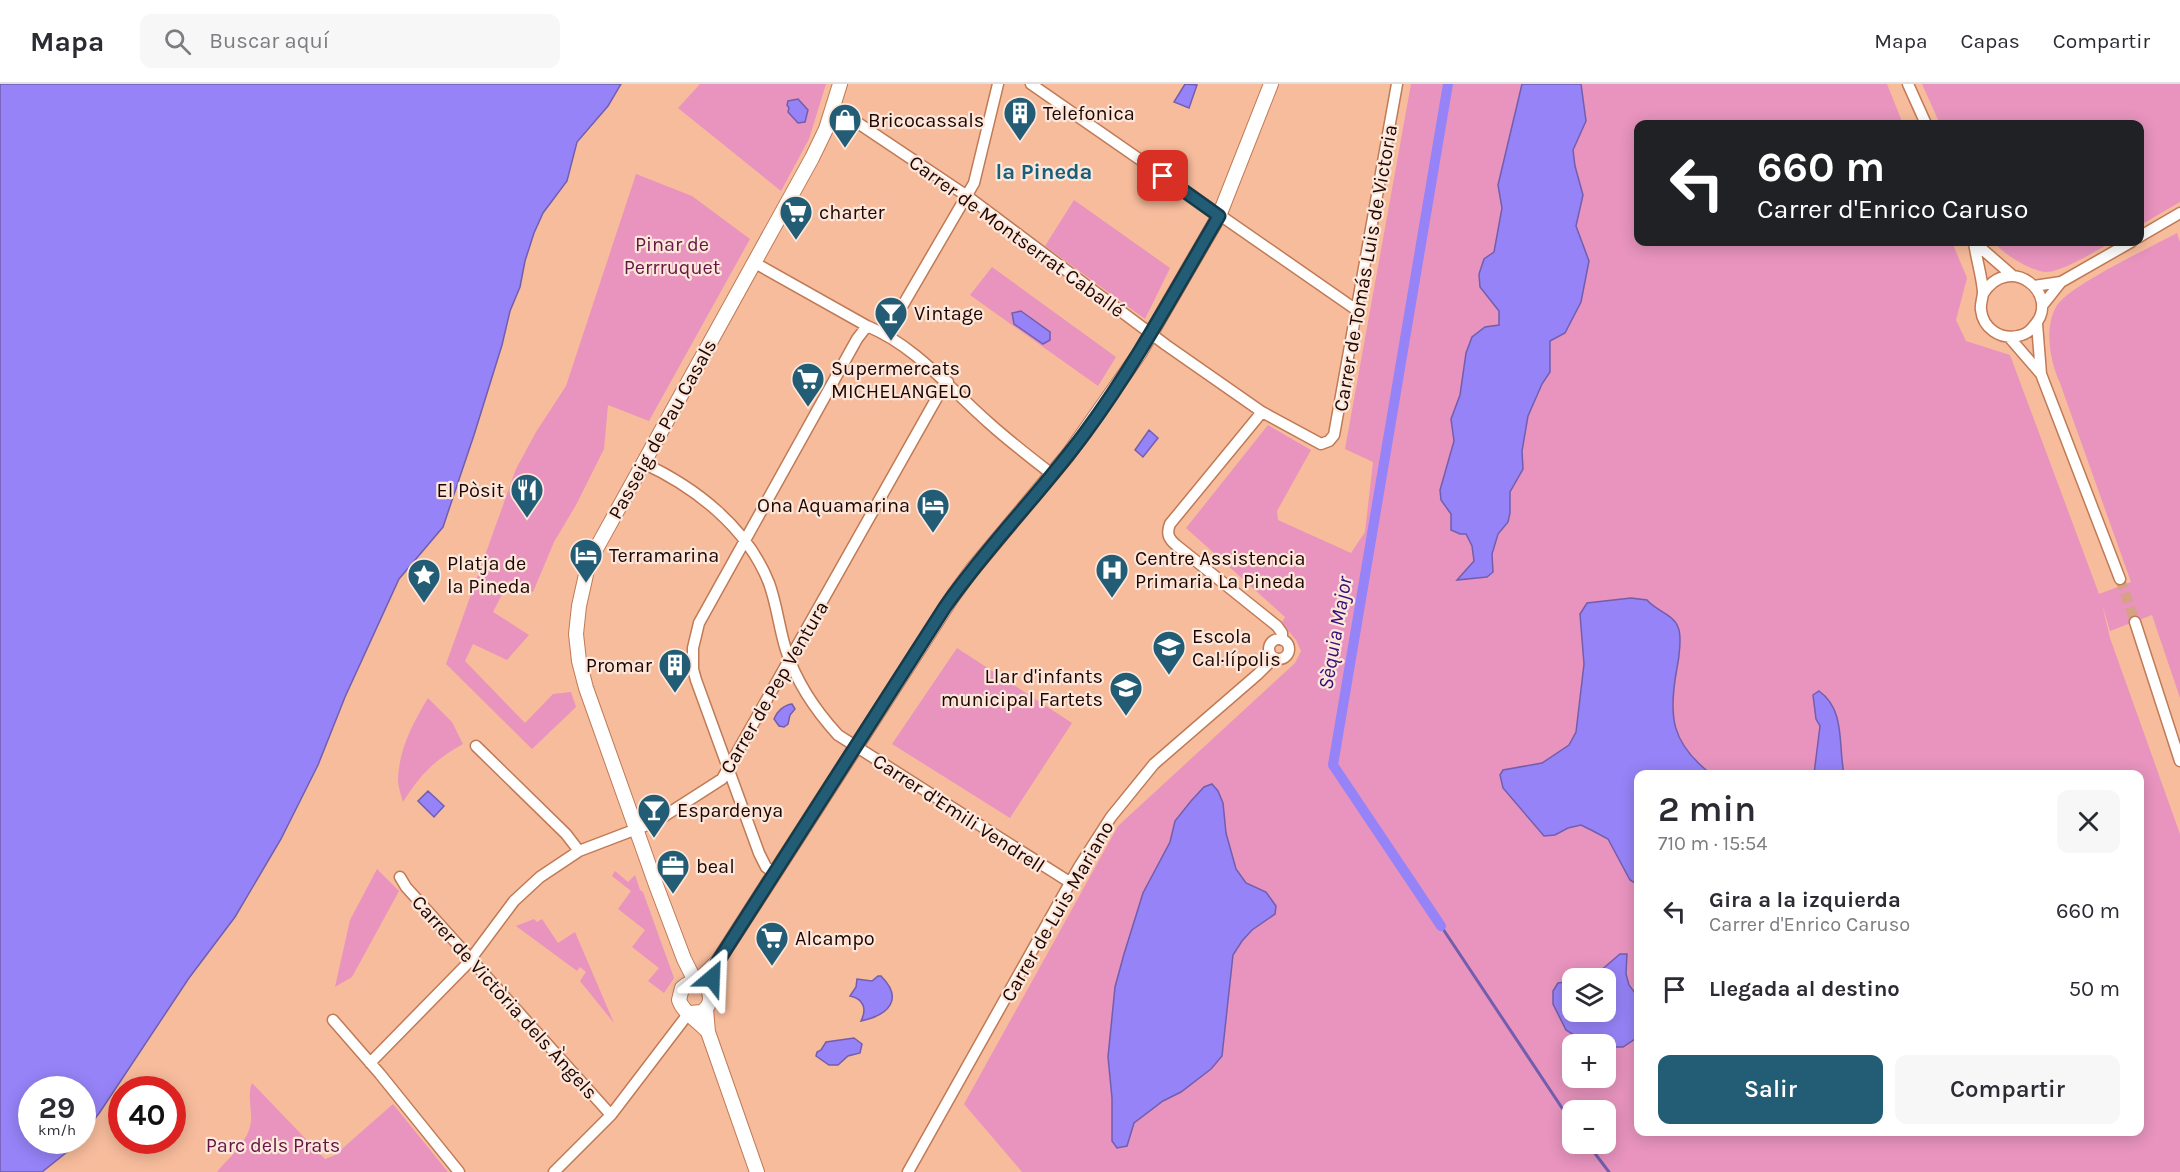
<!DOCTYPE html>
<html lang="es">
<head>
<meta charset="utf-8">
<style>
  body { margin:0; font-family:Karla,sans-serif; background:#f7f7f7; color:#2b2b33; height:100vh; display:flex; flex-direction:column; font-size:22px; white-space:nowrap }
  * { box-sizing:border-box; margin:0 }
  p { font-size:20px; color:#7c7c81 }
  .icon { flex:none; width:33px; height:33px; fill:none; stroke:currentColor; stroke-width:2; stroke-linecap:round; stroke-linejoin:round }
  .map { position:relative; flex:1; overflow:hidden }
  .drawer { position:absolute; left:1634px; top:686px; width:510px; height:366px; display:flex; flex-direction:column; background:#fff; border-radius:12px; box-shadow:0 3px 15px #0003 }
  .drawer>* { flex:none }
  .top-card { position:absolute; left:1634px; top:36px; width:510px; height:126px; border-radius:12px; box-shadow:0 3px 15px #0003; background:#202124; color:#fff; overflow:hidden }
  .tools { position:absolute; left:1562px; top:884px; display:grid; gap:12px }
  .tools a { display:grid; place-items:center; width:54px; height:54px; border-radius:12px; background:#fff; box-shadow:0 3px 15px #0003; font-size:30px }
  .speed { position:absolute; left:18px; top:992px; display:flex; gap:12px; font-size:30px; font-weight:700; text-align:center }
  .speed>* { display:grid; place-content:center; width:78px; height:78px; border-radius:50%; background:#fff; box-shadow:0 3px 15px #0003; line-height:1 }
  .speed small { font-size:15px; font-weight:400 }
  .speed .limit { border:9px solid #d22; background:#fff; color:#111 }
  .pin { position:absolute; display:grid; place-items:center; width:51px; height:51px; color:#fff; margin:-26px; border-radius:12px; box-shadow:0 3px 9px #0006 }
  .me { position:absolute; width:66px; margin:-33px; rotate:26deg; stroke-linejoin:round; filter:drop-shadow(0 0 4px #0008) }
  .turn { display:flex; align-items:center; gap:21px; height:126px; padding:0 24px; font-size:27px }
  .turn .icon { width:78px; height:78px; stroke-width:2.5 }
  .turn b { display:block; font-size:42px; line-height:51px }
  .round { display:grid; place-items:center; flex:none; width:63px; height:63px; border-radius:12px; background:#f7f7f7 }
  .head { display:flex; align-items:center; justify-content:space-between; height:102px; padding:0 24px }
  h1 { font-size:36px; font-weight:600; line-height:45px }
  .button { display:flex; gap:12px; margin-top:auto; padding:12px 24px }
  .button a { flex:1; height:69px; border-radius:12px; background:#225d75; color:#fff; font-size:24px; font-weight:600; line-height:69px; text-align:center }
  .button a+a { background:#f7f7f7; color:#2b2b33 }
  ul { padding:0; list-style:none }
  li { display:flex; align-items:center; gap:18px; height:78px; padding:0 24px }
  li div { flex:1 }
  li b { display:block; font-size:22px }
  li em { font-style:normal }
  header { display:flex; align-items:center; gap:36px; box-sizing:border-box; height:84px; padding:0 30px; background:#fff; border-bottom:2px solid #e1e1e2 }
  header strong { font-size:28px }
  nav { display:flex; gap:33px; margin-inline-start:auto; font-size:21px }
  .search { width:420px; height:54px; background:#f7f7f7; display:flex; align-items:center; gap:15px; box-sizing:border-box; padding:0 21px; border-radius:12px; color:#7c7c81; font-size:22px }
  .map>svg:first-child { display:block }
  .green { fill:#e894be; fill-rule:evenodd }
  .water { fill:#9683f7; stroke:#725ead; stroke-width:1.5 }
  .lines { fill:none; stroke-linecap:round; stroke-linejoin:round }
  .stream { stroke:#725ead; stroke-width:3 }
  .canal { stroke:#9683f7; stroke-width:10 }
  .minor-tunnel { stroke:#d6a185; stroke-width:10; stroke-dasharray:10 5; stroke-linecap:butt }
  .minor-casing { stroke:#c07a55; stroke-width:13 }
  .tertiary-casing { stroke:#c07a55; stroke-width:16 }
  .minor { stroke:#fff; stroke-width:10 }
  .tertiary { stroke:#fff; stroke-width:14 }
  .route-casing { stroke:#163c4c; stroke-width:15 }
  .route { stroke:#225d75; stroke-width:10 }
  .labels { text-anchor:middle; stroke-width:4.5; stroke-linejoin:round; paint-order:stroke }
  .poi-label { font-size:20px; fill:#1e0600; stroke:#fde6da; text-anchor:start }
  .street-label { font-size:20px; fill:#1e0600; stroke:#fde6da }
  .park-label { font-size:20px; fill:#631744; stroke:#fde6da }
  .water-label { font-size:21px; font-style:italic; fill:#331078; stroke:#fde6da }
  .quarter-label { font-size:22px; font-weight:bold; fill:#185f7a; stroke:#fde6da }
</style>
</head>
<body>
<header>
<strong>Mapa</strong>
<div class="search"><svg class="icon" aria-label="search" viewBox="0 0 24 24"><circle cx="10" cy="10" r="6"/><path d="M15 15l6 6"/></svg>Buscar aquí</div>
<nav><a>Mapa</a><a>Capas</a><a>Compartir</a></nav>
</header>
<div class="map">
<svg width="2180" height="1088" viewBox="0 0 2180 1088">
  <rect width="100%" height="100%" fill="#f7bc9c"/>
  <path class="green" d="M700 0H826L809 55 781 107 678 24Z
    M1411 0H1887L1903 40H1638V158H1952L1967 194 1956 236 1966 257 2010 271 2099 510 2131 498 2060 299C2050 277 2044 245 2056 223 2066 203 2153 162 2177 149L2180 158V614L2152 531 2110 547 2102 520 2110 554 2180 750V1088H1022L964 1020 1118 742 1295 579 1301 567 1296 556 1282 539 1285 533 1186 444 1268 341 1311 366 1277 427 1278 436 1351 469 1365 448 1373 378 1345 365ZM1638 690H2139V1047H1638ZM1572 894H1605V927H1572ZM1572 960H1605V993H1572ZM1572 1026H1605V1059H1572Z
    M1922 0H2180V118L2139 142V40H1940Z
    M636 90 692 112 750 155 649 337 608 321 604 365 576 421 554 458 533 508 509 497 493 528 529 551 507 576 473 560 465 577 525 639 553 610 571 608 576 623 532 665 446 580 516 385 536 348 566 302Z
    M1074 116 1170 184 1145 235 1045 162Z
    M1994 158H2112C2097 166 2064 187 2047 188 2032 188 2003 170 1994 158Z
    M992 183 1116 273 1098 302 970 211Z
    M957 564 1072 639 1010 734 892 660Z
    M428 614 452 638 463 660C433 677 421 690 403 718 401 711 398 702 398 695 399 665 413 639 428 614Z
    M377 785 399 807 352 893 335 903 350 836Z
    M615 787 628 798 635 791 640 806 643 808 674 894 664 909 648 897 659 884 632 863 645 846 618 825 631 807 612 792Z
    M534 835 537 838 542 835 558 859 575 848 614 939 580 897 586 888 580 883 577 887 516 842Z
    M252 999 325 1075 335 1071 393 1020 448 1088H217C229 1073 249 1058 251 1037 252 1025 247 1011 252 999Z"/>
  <path class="water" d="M0 0H621L608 22 577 58 567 97 543 129 534 149 525 177 520 203 510 227 502 261 474 351 443 443 399 495 345 613 318 681 281 755 235 833 189 894 100 1028 83 1050 82 1005H32V1056H77L67 1068 42 1088H0Z
    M1185 0 1197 1 1189 24 1174 18Z
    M1522 0H1581L1586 37 1573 66 1575 82 1583 111 1576 142 1589 177 1581 218 1565 249 1550 257V288L1542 300 1528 332 1522 367 1523 385 1510 408V429L1508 438 1498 450 1492 470 1493 488 1487 493 1457 496 1474 477 1472 462 1466 450H1460L1451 446V430L1441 416 1440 406 1454 357 1451 335 1460 311 1466 269 1472 253 1485 243 1499 241V227L1480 203 1479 190 1484 175 1494 168 1502 124 1498 101Z
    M798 15 808 26 805 38 798 39 788 28 789 24 787 21 788 17Z
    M1021 227 1050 248V256L1043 260 1014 240 1012 229Z
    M1149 346 1158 354 1143 373 1135 366Z
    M1631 514 1647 516C1655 526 1674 531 1678 543 1682 551 1679 575 1677 584 1668 632 1671 659 1711 690H1638V801L1630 796 1608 755 1593 747 1581 741 1568 744 1555 751 1544 752 1503 704 1500 691 1503 686 1542 679 1569 661 1576 648 1584 580 1580 530 1587 519Z
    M1819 607C1846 626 1838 662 1844 690H1814L1820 642 1816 635 1813 611Z
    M792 620 795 625 790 631 788 640 784 643 779 642 774 635C777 627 784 621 792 620Z
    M1212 700 1218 707 1223 719 1226 749 1236 785 1246 799 1266 808 1276 822 1275 830 1252 846 1242 857 1233 871 1222 972 1211 985 1181 1008 1163 1017 1134 1039 1127 1062 1117 1064 1112 1057V1014L1108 973 1115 903 1124 870 1143 809 1170 758 1175 737 1191 717 1204 703Z
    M428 707 444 722 434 733 418 717Z
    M1620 870H1627L1626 890 1629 901 1638 913V953L1623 963H1605V960H1592L1582 956 1566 946 1553 920V907L1558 899 1572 897V927H1605V894H1592Z
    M878 892H881C904 915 889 931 861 937 867 925 864 915 850 912L856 903 857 895 872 897Z
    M854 954 862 960 860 969 848 972 838 981H829L816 972 817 968 821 966 826 958Z"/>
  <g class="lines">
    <path class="stream" d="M1441 842 1572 1039
      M1587 1059 1609 1088"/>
    <path class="canal" d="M1441 842 1333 681 1448 0"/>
    <path class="minor-tunnel" d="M2120 495 2135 538"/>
    <g class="minor-casing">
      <path id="minor" d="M1031 0 1358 227
        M1908 0 1926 40
        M833 24 843 29 967 112 1166 261 1262 328 1321 360 1329 357 1334 351 1397 0
        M2139 153 2180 129
        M755 179 867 242C916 262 950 305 989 339 1009 357 1031 374 1053 391
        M2061 198 2131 158
        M2034 202 2061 198 2042 222
        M1983 210C2009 167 2064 211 2033 243 2029 248 2024 251 2018 252 2000 256 1983 244 1981 226 1980 220 1983 214 1983 208 1982 192 1976 174 1974 158L2013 192
        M886 250 974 99 998 0
        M2009 253 2041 290 2037 240
        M2041 290 2120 495
        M1262 328 1170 440C1166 450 1169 455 1176 461L1277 542 1282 549V556
        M643 379C695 403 747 443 769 499 777 521 779 544 786 566 796 597 816 627 838 651L1071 799
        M2135 538 2180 677
        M1269 565a10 10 0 1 1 20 0a10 10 0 1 1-20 0Z
        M476 662 566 750 579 767
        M775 789 766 783 759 769 696 596 693 585V564L699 539 857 255 867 242
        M400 793 406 803 611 1031
        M333 936 380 990 459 1088
        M370 979 467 880 514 817 540 793 579 767 655 738 722 695 939 310 948 298
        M554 1088 611 1031 685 934 687 928
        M908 1088 1079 783 1111 733 1154 680 1258 590 1274 574"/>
    </g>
    <g class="tertiary-casing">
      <path id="tertiary" d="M695 897 684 875 656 801 586 604 579 577 576 550 579 522 587 486 596 465 812 74 826 45 840 0
        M697 898 718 877 953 512 972 486 1068 371 1139 270 1219 132 1271 0
        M706 925 708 948 757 1088
        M690 929 702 928C710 922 712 915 708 905 701 896 691 896 682 904L679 916C683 929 699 937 708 948"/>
    </g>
    <use href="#minor" class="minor"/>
    <use href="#tertiary" class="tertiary"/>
  </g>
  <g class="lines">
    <g class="route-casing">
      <path id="route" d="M712 894 715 882 945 523C988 461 1041 409 1085 349 1136 280 1176 205 1219 132L1163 92"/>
    </g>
    <use href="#route" class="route"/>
  </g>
  <defs>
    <g id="building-pin" transform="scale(1.725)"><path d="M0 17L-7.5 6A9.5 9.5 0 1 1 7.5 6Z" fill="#225d75" stroke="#fde6da"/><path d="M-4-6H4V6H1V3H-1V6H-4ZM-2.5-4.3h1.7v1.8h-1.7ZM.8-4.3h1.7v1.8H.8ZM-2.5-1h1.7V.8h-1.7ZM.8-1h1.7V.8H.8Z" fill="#fff"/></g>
    <g id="shop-pin" transform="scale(1.725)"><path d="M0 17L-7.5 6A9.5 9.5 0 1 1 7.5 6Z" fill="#225d75" stroke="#fde6da"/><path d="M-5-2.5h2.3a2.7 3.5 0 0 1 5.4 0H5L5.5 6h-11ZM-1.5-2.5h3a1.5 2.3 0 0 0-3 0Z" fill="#fff"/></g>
    <g id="supermarket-pin" transform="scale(1.725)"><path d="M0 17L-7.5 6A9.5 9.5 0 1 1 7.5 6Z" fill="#225d75" stroke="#fde6da"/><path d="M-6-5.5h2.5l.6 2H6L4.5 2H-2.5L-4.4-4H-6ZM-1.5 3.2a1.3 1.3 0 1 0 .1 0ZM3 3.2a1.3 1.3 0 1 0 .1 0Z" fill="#fff"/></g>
    <g id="bar-pin" transform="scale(1.725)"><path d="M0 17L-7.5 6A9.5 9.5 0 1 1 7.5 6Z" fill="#225d75" stroke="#fde6da"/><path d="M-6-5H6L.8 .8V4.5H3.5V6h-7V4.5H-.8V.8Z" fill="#fff"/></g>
    <g id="restaurant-pin" transform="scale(1.725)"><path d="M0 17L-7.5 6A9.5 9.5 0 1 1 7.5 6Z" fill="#225d75" stroke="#fde6da"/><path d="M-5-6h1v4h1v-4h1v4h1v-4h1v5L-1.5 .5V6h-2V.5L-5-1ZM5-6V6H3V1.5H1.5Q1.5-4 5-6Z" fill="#fff"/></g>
    <g id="hotel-pin" transform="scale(1.725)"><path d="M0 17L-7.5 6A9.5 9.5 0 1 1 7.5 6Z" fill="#225d75" stroke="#fde6da"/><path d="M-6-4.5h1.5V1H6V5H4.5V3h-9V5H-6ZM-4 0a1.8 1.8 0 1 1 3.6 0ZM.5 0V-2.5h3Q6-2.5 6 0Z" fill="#fff"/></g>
    <g id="hospital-pin" transform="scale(1.725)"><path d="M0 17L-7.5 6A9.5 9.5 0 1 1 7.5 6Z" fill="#225d75" stroke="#fde6da"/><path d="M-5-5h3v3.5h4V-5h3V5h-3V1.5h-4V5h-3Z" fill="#fff"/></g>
    <g id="sight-pin" transform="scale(1.725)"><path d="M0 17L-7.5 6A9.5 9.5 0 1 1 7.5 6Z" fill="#225d75" stroke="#fde6da"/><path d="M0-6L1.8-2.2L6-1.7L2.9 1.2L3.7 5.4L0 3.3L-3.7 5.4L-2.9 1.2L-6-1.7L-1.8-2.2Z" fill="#fff"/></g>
    <g id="school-pin" transform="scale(1.725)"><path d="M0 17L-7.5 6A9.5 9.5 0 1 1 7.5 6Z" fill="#225d75" stroke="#fde6da"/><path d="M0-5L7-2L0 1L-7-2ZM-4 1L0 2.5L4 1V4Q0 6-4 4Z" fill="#fff"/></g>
    <g id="office-pin" transform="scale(1.725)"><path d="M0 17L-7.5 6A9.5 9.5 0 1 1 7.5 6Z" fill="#225d75" stroke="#fde6da"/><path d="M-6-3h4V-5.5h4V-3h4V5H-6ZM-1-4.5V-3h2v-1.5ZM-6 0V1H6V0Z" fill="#fff"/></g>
  </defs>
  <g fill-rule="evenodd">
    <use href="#building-pin" x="1020" y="29"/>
    <use href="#shop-pin" x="845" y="36"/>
    <use href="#supermarket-pin" x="796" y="128"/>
    <use href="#bar-pin" x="891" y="229"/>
    <use href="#supermarket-pin" x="808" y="295"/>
    <use href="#restaurant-pin" x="527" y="406"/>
    <use href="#hotel-pin" x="933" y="421"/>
    <use href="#hotel-pin" x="586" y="471"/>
    <use href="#hospital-pin" x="1112" y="486"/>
    <use href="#sight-pin" x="424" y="491"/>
    <use href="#school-pin" x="1169" y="563"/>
    <use href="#building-pin" x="675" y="581"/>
    <use href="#school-pin" x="1126" y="604"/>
    <use href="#bar-pin" x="654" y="726"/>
    <use href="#office-pin" x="673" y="782"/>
    <use href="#supermarket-pin" x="772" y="854"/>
  </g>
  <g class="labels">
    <g class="poi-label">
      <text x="1043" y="36">Telefonica</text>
      <text x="868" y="43">Bricocassals</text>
      <text x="819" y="135">charter</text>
      <text x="914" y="236">Vintage</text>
      <text x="831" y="291">Supermercats<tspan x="831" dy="23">MICHELANGELO</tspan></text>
      <text x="504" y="413" text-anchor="end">El Pòsit</text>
      <text x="910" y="428" text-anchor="end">Ona Aquamarina</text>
      <text x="609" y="478">Terramarina</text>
      <text x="1135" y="481">Centre Assistencia<tspan x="1135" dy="23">Primaria La Pineda</tspan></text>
      <text x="447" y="486">Platja de<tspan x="447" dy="23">la Pineda</tspan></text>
      <text x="1192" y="559">Escola<tspan x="1192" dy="23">Cal·lípolis</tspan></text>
      <text x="652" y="588" text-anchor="end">Promar</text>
      <text x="1103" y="599" text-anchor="end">Llar d'infants<tspan x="1103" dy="23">municipal Fartets</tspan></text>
      <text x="677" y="733">Espardenya</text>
      <text x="696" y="789">beal</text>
      <text x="795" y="861">Alcampo</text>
    </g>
    <g class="street-label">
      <text transform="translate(1017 152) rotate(36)" y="7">Carrer de Montserrat Caballé</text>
      <text transform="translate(1365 184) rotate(-80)" y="7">Carrer de Tomás Luis de Victoria</text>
      <text transform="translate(662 345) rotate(-61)" y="7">Passeig de Pau Casals</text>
      <text transform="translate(774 603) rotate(-60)" y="7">Carrer de Pep Ventura</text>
      <text transform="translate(959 729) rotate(33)" y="7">Carrer d'Emili Vendrell</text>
      <text transform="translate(1057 827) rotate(-60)" y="7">Carrer de Luis Mariano</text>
      <text transform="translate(505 913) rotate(48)" y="7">Carrer de Victòria dels Àngels</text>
    </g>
    <g class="park-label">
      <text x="672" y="167">Pinar de<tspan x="672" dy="23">Perrruquet</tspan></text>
      <text x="273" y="1068">Parc dels Prats</text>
    </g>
    <g class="water-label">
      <text transform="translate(1335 549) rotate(-80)" y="7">Sèquia Major</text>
    </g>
    <g class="quarter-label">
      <text x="1044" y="95">la Pineda</text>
    </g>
  </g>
</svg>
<div class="tools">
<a><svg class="icon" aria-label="layers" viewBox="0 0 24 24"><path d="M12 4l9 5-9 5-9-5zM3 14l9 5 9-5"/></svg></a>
<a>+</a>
<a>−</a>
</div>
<div class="speed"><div>29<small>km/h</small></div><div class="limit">40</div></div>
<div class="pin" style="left:1163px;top:92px;background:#d93025"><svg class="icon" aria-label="arrive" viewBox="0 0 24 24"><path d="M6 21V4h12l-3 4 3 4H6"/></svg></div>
<svg class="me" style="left:712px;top:894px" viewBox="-20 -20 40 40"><path d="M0-17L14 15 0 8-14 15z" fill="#225d75" stroke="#fff" stroke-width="4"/></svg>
<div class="top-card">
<div class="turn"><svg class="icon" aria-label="left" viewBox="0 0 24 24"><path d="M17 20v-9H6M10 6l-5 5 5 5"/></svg><div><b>660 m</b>Carrer d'Enrico Caruso</div></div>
</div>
<section class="drawer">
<div class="head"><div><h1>2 min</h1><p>710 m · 15:54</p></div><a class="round"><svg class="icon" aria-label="close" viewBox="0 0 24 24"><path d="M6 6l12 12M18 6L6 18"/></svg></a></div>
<ul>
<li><svg class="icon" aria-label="left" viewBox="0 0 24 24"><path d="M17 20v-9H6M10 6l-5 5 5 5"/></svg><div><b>Gira a la izquierda</b><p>Carrer d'Enrico Caruso</p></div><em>660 m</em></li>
<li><svg class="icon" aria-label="arrive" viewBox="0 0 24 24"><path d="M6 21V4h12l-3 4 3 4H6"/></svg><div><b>Llegada al destino</b></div><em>50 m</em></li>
</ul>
<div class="button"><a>Salir</a><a>Compartir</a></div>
</section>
</div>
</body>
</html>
